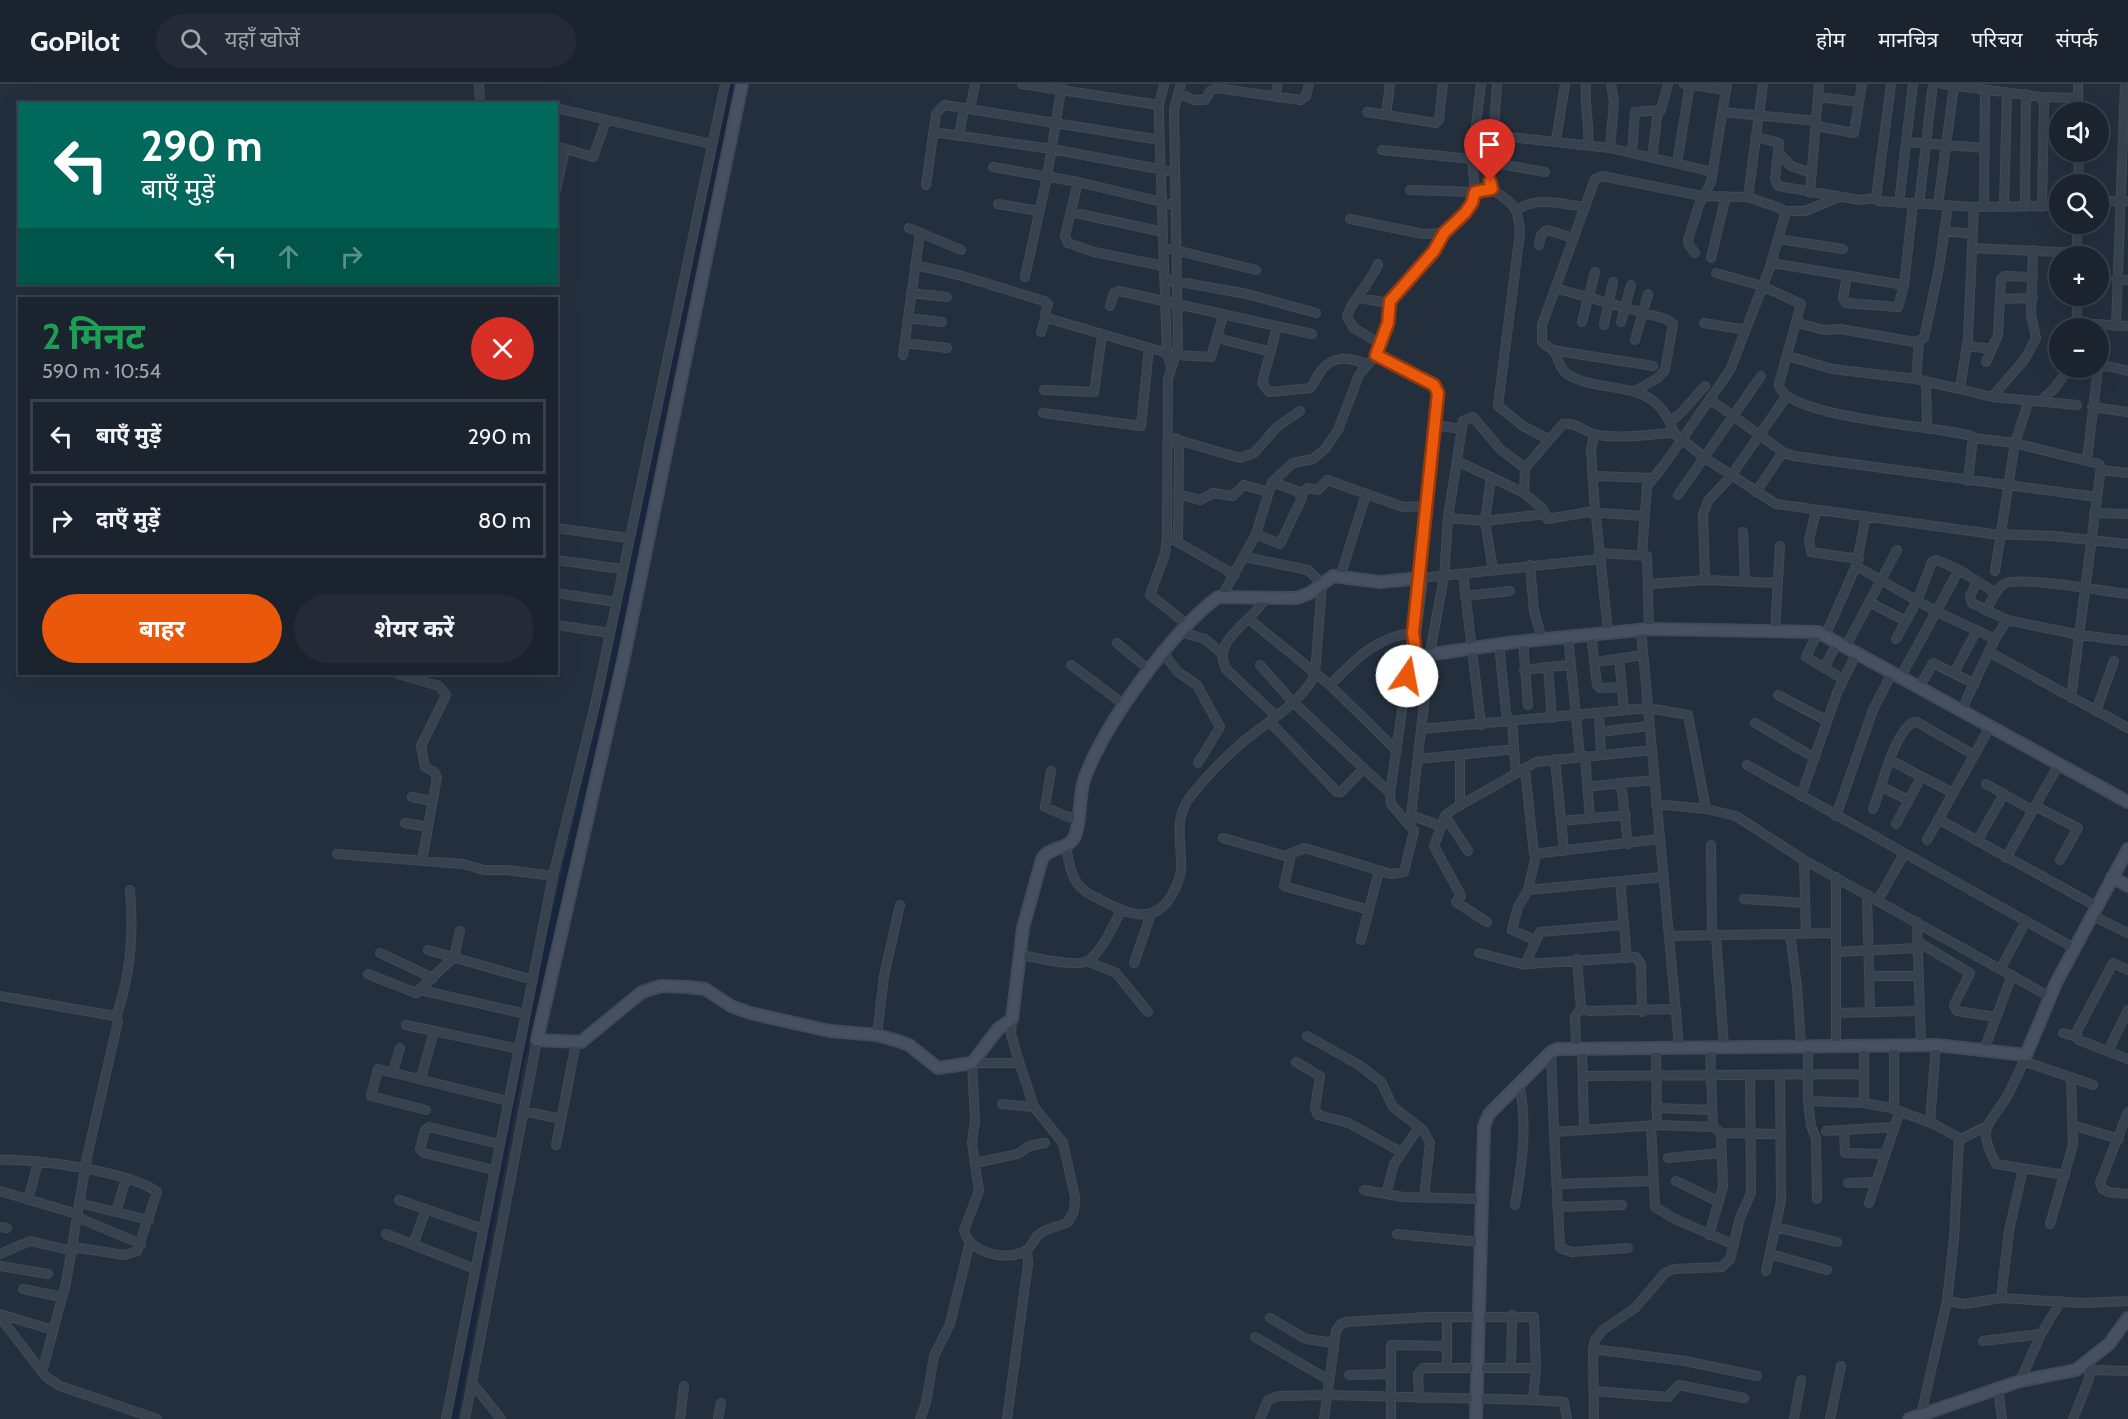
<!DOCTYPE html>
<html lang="hi">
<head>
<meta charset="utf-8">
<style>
  body { margin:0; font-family:Cabin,"Noto Sans Devanagari",sans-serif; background:#242b36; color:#f1f3f6; height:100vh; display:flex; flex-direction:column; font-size:22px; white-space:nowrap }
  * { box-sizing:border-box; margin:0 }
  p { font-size:20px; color:#a0a4aa }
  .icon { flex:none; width:33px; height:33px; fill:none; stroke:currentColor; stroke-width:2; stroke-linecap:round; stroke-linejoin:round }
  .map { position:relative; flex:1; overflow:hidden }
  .sheet { position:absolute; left:18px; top:213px; width:540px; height:378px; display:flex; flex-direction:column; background:#1b232e; border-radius:0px; box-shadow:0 6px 24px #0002,0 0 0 2px #39404a }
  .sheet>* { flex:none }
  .top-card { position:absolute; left:18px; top:18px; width:540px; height:183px; border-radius:0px; box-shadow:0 6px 24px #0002,0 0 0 2px #39404a; background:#00695c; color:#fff; overflow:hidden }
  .fabs { position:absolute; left:2049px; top:18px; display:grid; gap:12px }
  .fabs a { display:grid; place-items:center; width:60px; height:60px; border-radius:50%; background:#1b232e; box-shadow:0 6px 24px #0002,0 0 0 2px #39404a; font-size:30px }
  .pin { position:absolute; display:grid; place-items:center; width:51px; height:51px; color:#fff; margin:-62px -26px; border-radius:50% 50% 50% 0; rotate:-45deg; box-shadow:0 0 6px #0007 }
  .pin .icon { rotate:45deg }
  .me { position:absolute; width:66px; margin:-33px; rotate:12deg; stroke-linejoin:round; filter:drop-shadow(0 0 4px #0008) }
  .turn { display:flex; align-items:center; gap:21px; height:126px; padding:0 24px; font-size:27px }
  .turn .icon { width:78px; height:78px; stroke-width:2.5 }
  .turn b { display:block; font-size:42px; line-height:51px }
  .lanes { display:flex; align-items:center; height:57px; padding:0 24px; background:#0003; justify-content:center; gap:30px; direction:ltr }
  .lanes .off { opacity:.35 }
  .round { display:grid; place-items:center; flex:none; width:63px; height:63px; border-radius:32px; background:#242b36 }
  .headline { display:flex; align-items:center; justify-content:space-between; height:102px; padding:0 24px }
  h1 { font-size:36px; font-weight:700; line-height:45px; color:#1e9e55 }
  .primary-button { display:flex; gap:12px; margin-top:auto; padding:12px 24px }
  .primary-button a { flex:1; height:69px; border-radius:36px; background:#ea580c; color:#fff; font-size:24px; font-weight:700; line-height:69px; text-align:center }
  .primary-button a+a { background:#242b36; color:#f1f3f6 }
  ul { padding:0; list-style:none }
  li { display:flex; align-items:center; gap:18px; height:75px; margin:0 12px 9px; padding:0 12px; border:3px solid #39404a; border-radius:0px }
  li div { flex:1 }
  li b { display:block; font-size:22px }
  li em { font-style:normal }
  header { display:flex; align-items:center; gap:36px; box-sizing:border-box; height:84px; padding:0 30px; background:#1b232e; border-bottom:2px solid #39404a }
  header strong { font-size:28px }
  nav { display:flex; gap:33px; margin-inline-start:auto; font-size:21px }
  .search { width:420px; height:54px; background:#242b36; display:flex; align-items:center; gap:15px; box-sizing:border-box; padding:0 21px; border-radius:33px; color:#a0a4aa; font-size:22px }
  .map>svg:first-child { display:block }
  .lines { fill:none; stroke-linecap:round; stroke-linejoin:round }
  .canal { stroke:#17263c; stroke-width:7 }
  .street-casing { stroke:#414a57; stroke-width:10 }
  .secondary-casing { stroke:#414a57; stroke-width:14 }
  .street { stroke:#38414e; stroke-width:8 }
  .secondary { stroke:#465061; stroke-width:10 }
  .route-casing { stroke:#983908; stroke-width:15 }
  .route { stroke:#ea580c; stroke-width:10 }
</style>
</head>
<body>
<header>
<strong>GoPilot</strong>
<div class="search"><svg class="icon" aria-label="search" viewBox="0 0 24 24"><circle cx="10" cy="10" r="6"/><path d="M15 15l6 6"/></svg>यहाँ खोजें</div>
<nav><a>होम</a><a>मानचित्र</a><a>परिचय</a><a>संपर्क</a></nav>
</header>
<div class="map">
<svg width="2128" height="1335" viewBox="0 0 2128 1335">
  <rect width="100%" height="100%" fill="#242f3e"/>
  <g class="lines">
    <path class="canal" d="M454 1335 521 977 606 613 733 0"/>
    <g class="street-casing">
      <path id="street" d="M479 0 480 20
        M1022 0 1159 21
        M1164 0 1159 21V36L1167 269 1171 282
        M1181 0 1174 25 1178 264 1168 295 1167 452 1165 470 1150 511 1188 541
        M1497 0 1490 97 1492 105C1513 121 1517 118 1520 148L1498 322 1523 342 1548 355
        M1586 0C1584 21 1590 40 1588 61
        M1684 0 1726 6
        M1891 0 1876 114 1878 117 1974 123 2060 122
        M1942 0 2041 13 2044 18 2042 123
        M2078 0V28
        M1178 9 1194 16H1205L1210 7 1217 4 1300 16 1306 12 1309 0
        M1276 13 1277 0
        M1818 13 1859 18
        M2041 13 2078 14
        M556 24 711 60
        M970 25 975 0
        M1367 28 1436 39 1439 36 1443 0
        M1723 28 1816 37
        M1386 31 1390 0
        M1816 42 1854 49 1862 0
        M934 48 1051 65 1175 88
        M1475 49 1610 64 1713 88
        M959 52 964 24
        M1756 53 1779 59 1775 95 1778 102 1860 116 1876 114
        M1556 57 1565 0
        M1907 58 1985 64
        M556 62 593 73 606 37
        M1610 64 1614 18 1611 0
        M1382 66 1472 75 1545 88
        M1778 68 1791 82 1812 89
        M1632 69 1635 28 1661 26 1668 0
        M1652 73 1658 27
        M1677 79 1690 0
        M993 83 1078 98 1175 121
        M1078 98 1065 152 1068 159 1094 168 1164 182
        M2078 100 2079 68
        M926 101 936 30 944 21 1160 56
        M556 106 565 66
        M1410 106 1475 108 1492 105
        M1810 109 1819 0
        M2098 117H2128
        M1899 119 1913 0
        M998 120 1039 127
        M1919 120 1933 0
        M1938 121 1954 2
        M1974 123 1968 254 1960 305 1992 313 2077 321
        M1984 123 1985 7
        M2004 123 2007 8
        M2025 123 2026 10
        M1517 126C1536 112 1562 120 1584 123
        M1785 127H1805L1837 114
        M1071 128 1163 148
        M1350 135 1423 150 1444 149
        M2077 140V172
        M909 144 961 166
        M1944 147 1973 150
        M1778 155 1843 165
        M1539 161 1541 151 1547 146 1573 154
        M1163 163 1256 186
        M1972 164 2077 169
        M1695 169 1689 161 1688 156 1699 121 1711 98 1727 0
        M1711 174 1726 112
        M1772 179 1904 201
        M1378 180C1372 197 1349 220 1347 233L1354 244 1380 260
        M915 181 959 191 1044 217 1048 220 1045 230 1047 234 1167 269
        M1716 189 1762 202 1801 220 1779 300C1782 334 1940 342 1971 352L1973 354 1968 397
        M1847 192 1843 214 1846 219 1898 223 1904 201 1913 120
        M1025 193 1047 93 1062 0
        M1164 195 1247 210 1316 229
        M2116 195 2128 196
        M1555 204 1666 235 1673 240 1665 286 1658 294 1635 307
        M911 209 947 213
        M1358 214 1390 219
        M2001 215 2033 214
        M1110 222 1114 209 1119 207 1312 250
        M908 234 942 238
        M1582 238 1595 188
        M1621 238 1631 201
        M1704 239 1746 246
        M1798 239 1824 246 1840 245 1915 258 1924 254 1939 184 1948 122
        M2077 239 2128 242
        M1604 241 1613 198
        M2116 242 2125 0
        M1277 243 1262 299 1269 308 1310 304C1315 299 1316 293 1321 287 1333 270 1350 274 1366 280
        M2077 244V212
        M1041 248 1046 233
        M1217 254 1271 268
        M1635 256 1648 210
        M905 259 947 264
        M1967 262 1992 265
        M1552 266 1653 282
        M903 271 920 149
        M1177 271 1211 273 1223 232
        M1376 271 1388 239 1390 217 1472 119 1475 108 1472 75 1481 0
        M1788 272 1832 285 1916 295 1960 305
        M1986 278 1998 251 2001 195 2005 192 2033 193
        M2098 283 2107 282 2128 287
        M1916 295 1919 257
        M1926 297 1927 343
        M1044 306 1094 308 1102 251
        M1992 313 2025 275 2036 254 2031 231 2033 166
        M1711 316 1783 368 1794 372 2097 413
        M2040 317 2054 305 2069 284
        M2092 323 2128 328
        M1043 329 1141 342 1149 264
        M1670 337 1679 331 1705 302
        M1435 341 1462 345
        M1674 349C1655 290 1605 313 1567 290 1558 284 1559 273 1553 266 1550 263 1545 262 1542 258V241L1595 95 1602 92 1702 112 1748 113
        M1594 351 1591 366 1594 413 1608 548
        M1176 354 1179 364 1178 459
        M1973 354 2015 359 2099 380 2101 383 2071 614
        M1178 356 1240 374 1254 369 1277 343 1300 327
        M2087 376 2098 284
        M1457 377 1491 393
        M1525 384 1563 340C1577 338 1585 349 1598 351 1623 355 1649 350 1674 349L1705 374 1776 420 1992 450 2053 452 2128 460
        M2101 386 2128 389
        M1593 392 1653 394
        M1756 408 1783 368
        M1178 410 1200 416 1213 409 1233 412 1244 401 1268 408
        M1300 410 1308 404 1318 406 1327 396 1403 423 1427 422
        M1678 411 1761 292
        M1816 427 1809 456 1811 468 1859 475
        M2094 429 2128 430
        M1448 434 1485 437 1545 430
        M556 444 628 454
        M1743 448 1745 497
        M1256 450 1280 460 1302 414 1297 407 1272 398
        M1167 452 1235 491
        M1599 469 1647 472 1649 545
        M1642 470 1647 402 1664 381 1730 286 1769 186 1785 131 1782 125 1748 113 1763 0
        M556 476 622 485
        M1530 481 1534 527 1542 555
        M1856 482 1937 528 1995 555
        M1493 486 1485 437 1491 393 1524 409
        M1995 487 2015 359 2029 316
        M1463 490 1481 641
        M1340 493 1366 411
        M1705 496 1703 430 1708 417 1731 392 1786 313
        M1977 498 1970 512 1972 519 2007 536
        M1650 500 1705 496 1778 499
        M556 509 616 518
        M1222 512 1256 450 1272 398 1293 379 1313 375 1325 365 1338 346 1359 291 1376 271 1434 301 1438 309 1421 494 1600 475
        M1465 512 1510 507
        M1265 515C1250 540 1211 556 1226 585L1276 632
        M1869 518 1906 537
        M1986 527C1991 518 1996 505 2004 500 2017 491 2108 508 2128 510
        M1250 536 1330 601 1397 667
        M556 541 610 549
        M1641 546 1679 962
        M1775 547 1780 462
        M1181 548 1205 555 1222 570
        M1818 548 1806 573 1843 595
        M1591 549 1597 601 1600 604 1622 603
        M1826 550 1856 482 1866 432
        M1568 552 1580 672
        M1896 555 1917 517 1932 478 1937 476 1959 486 1996 509
        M1523 557 1528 621
        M1117 559 1149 586
        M1499 560 1507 638
        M1846 562 1897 466
        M1989 568 2128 644
        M1163 569 1178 588 1197 601 1220 643 1198 679
        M1619 575 1624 626
        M1595 578 1643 571
        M1071 581 1125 621
        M1260 581 1292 617 1390 709
        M1548 583 1571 581
        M1824 584 1838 557
        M1524 586 1548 583 1552 634
        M1954 589 1977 546
        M398 590 439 602 446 611 421 662 425 683 434 688 437 693 422 777
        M1901 592 1959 486
        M1330 601C1355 576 1377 552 1413 549
        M1920 602 1933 579 1975 600
        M1778 611 1827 637
        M1962 625 1995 555 2007 536 2080 551 2128 557
        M2096 627 2114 577
        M1599 629 1601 671
        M1512 637 1516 689
        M1270 638 1337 708H1341L1364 684
        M1755 639 1815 674
        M1422 645 1648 624 1688 631 1706 725
        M1600 648 1649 642
        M1458 671 1514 665
        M1585 672 1590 734
        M1418 675 1458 671 1460 675V722
        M1555 675 1564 767
        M1890 676 1953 709
        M1747 681 2074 864
        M1525 685 1534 770 1659 755
        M1051 687 1045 723 1068 733H1078
        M1621 699 1654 696
        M1986 700 2032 726
        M1587 703 1621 699 1628 760
        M1882 703 1908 716
        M1801 712 1837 609 1857 568
        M412 713 432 717
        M1656 720 1706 725 1736 732 1804 776 2050 913
        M2035 722 2078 744 2060 776
        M1873 725C1882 703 1893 651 1912 639L1917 638 1974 671
        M1411 731 1440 742
        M1445 732 1468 767
        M1836 732 1873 626 1893 587
        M1938 735 2096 822
        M1561 737 1626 731
        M405 739 428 743
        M1410 740 1430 568 1444 493 1448 434 1463 337 1473 333 1500 365 1525 384 1524 409 1542 424 1547 435 1589 428 1643 432
        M1896 740 1921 693
        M1223 754 1285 772 1305 764 1391 790 1404 788 1414 747 1391 720 1390 709 1407 592 1416 570
        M1927 756 1991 641
        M1977 757 2004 710
        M1066 761C1070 785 1071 802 1095 813 1123 827 1153 846 1173 809 1177 801 1181 793 1181 784 1182 759 1173 735 1190 713 1205 694 1225 673 1244 657 1265 639 1306 616 1315 589L1322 500 1308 486 1245 473
        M1711 761 1712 852
        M337 770 463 780 484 786H507L553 792
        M1291 771 1284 802 1369 826
        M2006 774 2059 680
        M1804 776 1806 850
        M1620 798 1627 874
        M1528 806 1663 793
        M1867 810 1870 928
        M1744 815 1805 819
        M1878 816 1904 770
        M2091 831 2128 849
        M1487 838 1456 818 1461 812 1434 762 1445 732 1452 726 1536 678 1652 666
        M1917 838 1921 961
        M1790 850 1797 903 1801 961
        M1669 852 1836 849
        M1716 852 1724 962
        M1361 856 1379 787
        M1535 856 1512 846 1518 823 1528 806 1536 771
        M1918 858 1970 889 1954 921 1957 927 1996 933
        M428 866 533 896
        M1836 868 1918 864
        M380 869 433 894
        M1479 869 1525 881 1540 848 1623 841
        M1020 871C1036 873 1071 883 1085 878 1100 873 1115 839 1121 826
        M1577 875 1581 924 1588 927 1676 925
        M1087 877 1116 889 1148 928
        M1134 879 1151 830
        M1527 880 1636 873 1641 880 1642 928
        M2001 884 2025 839
        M2128 886 2113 879 2076 949 2079 956 2128 975
        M368 890 416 909 454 873 460 847
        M1869 892H1919
        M420 906 526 930
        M0 912 109 931 116 933 118 937 87 1073 66 1199 42 1288
        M1836 929 1920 927
        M116 933C130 893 134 849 130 806
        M1012 935 1011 950 1016 968 1034 1023 1063 1059 1075 1113 1074 1127 1068 1138C1059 1143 1046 1144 1038 1151 1034 1155 1032 1162 1027 1166 1009 1178 969 1170 964 1146L979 1107 972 1059 975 1036 972 979H1019
        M406 941 519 965
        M2063 949 2077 953
        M877 951 884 892 900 821
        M1307 952 1359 981 1381 998 1393 1023 1423 1046 1430 1059 1424 1113
        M1808 961V1017L1811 1042 1816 1054 1817 1115
        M1836 961V793
        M1656 963 1657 1041
        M1576 964 1575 933 1581 924
        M1582 964 1584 1046
        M1984 966 2012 891
        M2108 967 2128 926
        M1551 968 1554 1048 1657 1041 1713 1043
        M2026 971C2022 982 2012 1004 2006 1014 1987 1044 1977 1043 1996 1080L2065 1091
        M2023 977 2093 1001
        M1296 978 1320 992 1315 1025 1318 1031 1349 1039 1401 1068
        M393 987 400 964
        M1584 992 1864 990
        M421 994 434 947
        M1808 1017 1864 1019 1891 1024 1934 1040 1961 1055 1985 1043
        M1864 1019V961
        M1002 1020 1034 1023
        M1656 1024 1712 1026
        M1894 1025V961
        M426 1026 371 1012 378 985 508 1017
        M523 1027 561 1035
        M2128 1028 2100 1099 2102 1104 2108 1108 2128 1110
        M1930 1038 1936 961
        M2072 1041 2119 1055
        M1651 1042 1655 1123 1673 1134 1734 1161
        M1844 1046 1845 1069 1885 1070
        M1826 1047 1894 1043
        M1554 1048 1560 1164 1572 1168 1628 1164
        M1721 1049 1781 1050
        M1959 1054 1954 1155 1947 1217 1965 1220 2001 1214 2083 1219 2128 1217
        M556 1061 576 959
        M1668 1074 1721 1069
        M0 1076C32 1074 132 1088 157 1108L137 1167 124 1171 73 1163
        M975 1079 1018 1070 1029 1062 1045 1059
        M494 1086 424 1069 420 1065 425 1046 429 1043 499 1060
        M1676 1097 1719 1118
        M1848 1099 1876 1098
        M1556 1100 1652 1097
        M1364 1106 1403 1113 1482 1115
        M0 1107 77 1130
        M1386 1110 1394 1080 1419 1043
        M28 1116 38 1079
        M399 1116 483 1145
        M79 1119 149 1136
        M1869 1119 1900 1027
        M1515 1121C1522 1081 1528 1040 1519 1000
        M1557 1123 1622 1121
        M116 1128 126 1095
        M77 1133 141 1160
        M2050 1140 2073 1061 2071 993
        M0 1143 7 1144
        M1776 1143 1837 1158
        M386 1150 475 1185
        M1397 1150 1479 1158
        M1709 1151 1723 1102 1721 1049 1713 1043 1710 962
        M413 1161 426 1125
        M0 1170 30 1157 73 1167
        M1770 1170 1827 1186
        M0 1182 48 1190
        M1766 1187 1781 1117 1780 991
        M23 1205 62 1213
        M2001 1214 2009 1147 2023 1085
        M0 1230 53 1246
        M0 1233 46 1293 60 1302 157 1335
        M1270 1234 1306 1255 1334 1259
        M1255 1253 1329 1296
        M1983 1257 2041 1250
        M1593 1265 1685 1277 1757 1292
        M1447 1284V1234
        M1511 1284 1512 1231
        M2090 1286 2128 1287
        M1349 1291 1390 1290
        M2020 1297 2041 1250 2061 1217
        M472 1299 501 1335
        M1998 1305 2002 1335
        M1594 1307 1668 1313 1679 1301 1744 1314
        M1419 1314 1418 1290 1423 1284H1536
        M1533 1316 1564 1318 1567 1335
        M446 1335 553 792 595 621 725 0
        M465 1335 537 956
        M680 1335 684 1302
        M718 1335 721 1319
        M920 1335 926 1319 934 1272 950 1240 970 1158
        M1007 1335 1028 1180 1027 1166
        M1260 1335 1268 1316 1279 1312 1327 1311 1533 1316 1536 1284 1534 1233H1428L1346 1238 1340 1241 1336 1247C1332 1276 1328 1306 1324 1335
        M1391 1335V1261L1447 1262
        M1594 1335 1593 1265 1595 1256 1603 1246 1635 1224 1665 1189 1674 1185 1722 1183 1730 1175 1740 1134 1751 1109 1750 991
        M1794 1335 1801 1296
        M1830 1335 1841 1282
        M1920 1335 1947 1217
        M2073 1335 2089 1295 2090 1277"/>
    </g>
    <g class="secondary-casing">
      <path id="secondary" d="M742 0 624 573 537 956 581 958 642 908 661 902 688 903 705 905 731 922 750 929 830 947 877 951 898 957 909 961 938 984 972 979 998 945 1012 935 1023 844 1042 775C1049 762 1069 766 1075 752 1082 734 1078 712 1085 693 1106 638 1171 548 1218 513L1297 514 1310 509 1333 492 1380 498 1421 494 1413 560V567L1420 572 1515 558 1649 545 1818 548 2128 718
        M2112 793 2128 802
        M1476 1335 1484 1042 1489 1030 1551 968 1557 965 1936 961 2026 971 2056 899 2128 765
        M1909 1335 2020 1297 2076 1286 2109 1260 2128 1234"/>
    </g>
    <use href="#street" class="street"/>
    <use href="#secondary" class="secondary"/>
  </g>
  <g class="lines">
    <g class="route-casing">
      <path id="route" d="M1407 592 1416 570 1413 549 1438 309 1434 301 1376 271 1388 239 1390 217 1434 167 1444 149 1465 129 1472 119 1475 108 1492 105 1490 97"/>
    </g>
    <use href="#route" class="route"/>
  </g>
</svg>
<div class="fabs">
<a><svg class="icon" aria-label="sound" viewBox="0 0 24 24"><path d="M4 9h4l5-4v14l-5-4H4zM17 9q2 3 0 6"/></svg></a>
<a><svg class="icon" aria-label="search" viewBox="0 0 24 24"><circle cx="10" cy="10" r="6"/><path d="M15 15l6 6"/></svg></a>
<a>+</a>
<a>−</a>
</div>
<div class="pin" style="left:1490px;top:97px;background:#d93025"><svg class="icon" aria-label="arrive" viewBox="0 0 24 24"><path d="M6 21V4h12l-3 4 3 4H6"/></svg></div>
<svg class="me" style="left:1407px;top:592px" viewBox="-20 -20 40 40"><circle r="19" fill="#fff"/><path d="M0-13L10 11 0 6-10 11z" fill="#ea580c"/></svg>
<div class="top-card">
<div class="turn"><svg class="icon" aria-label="left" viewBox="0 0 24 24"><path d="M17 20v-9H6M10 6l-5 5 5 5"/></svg><div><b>290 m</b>बाएँ मुड़ें</div></div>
<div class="lanes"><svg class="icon" aria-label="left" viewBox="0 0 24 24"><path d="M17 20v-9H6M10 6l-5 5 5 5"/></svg><svg class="icon off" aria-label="ahead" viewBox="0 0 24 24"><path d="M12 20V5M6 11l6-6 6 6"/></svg><svg class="icon off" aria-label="right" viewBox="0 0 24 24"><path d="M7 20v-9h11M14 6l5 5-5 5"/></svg></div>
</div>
<section class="sheet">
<div class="headline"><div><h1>2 मिनट</h1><p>590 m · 10:54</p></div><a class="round" style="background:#d93025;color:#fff"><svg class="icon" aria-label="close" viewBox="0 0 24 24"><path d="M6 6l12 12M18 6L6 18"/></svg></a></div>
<ul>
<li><svg class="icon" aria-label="left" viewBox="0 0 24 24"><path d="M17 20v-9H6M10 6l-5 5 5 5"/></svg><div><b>बाएँ मुड़ें</b></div><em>290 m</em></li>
<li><svg class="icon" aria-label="right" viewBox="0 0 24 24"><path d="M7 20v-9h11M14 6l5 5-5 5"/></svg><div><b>दाएँ मुड़ें</b></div><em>80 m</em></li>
</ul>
<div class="primary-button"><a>बाहर</a><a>शेयर करें</a></div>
</section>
</div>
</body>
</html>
